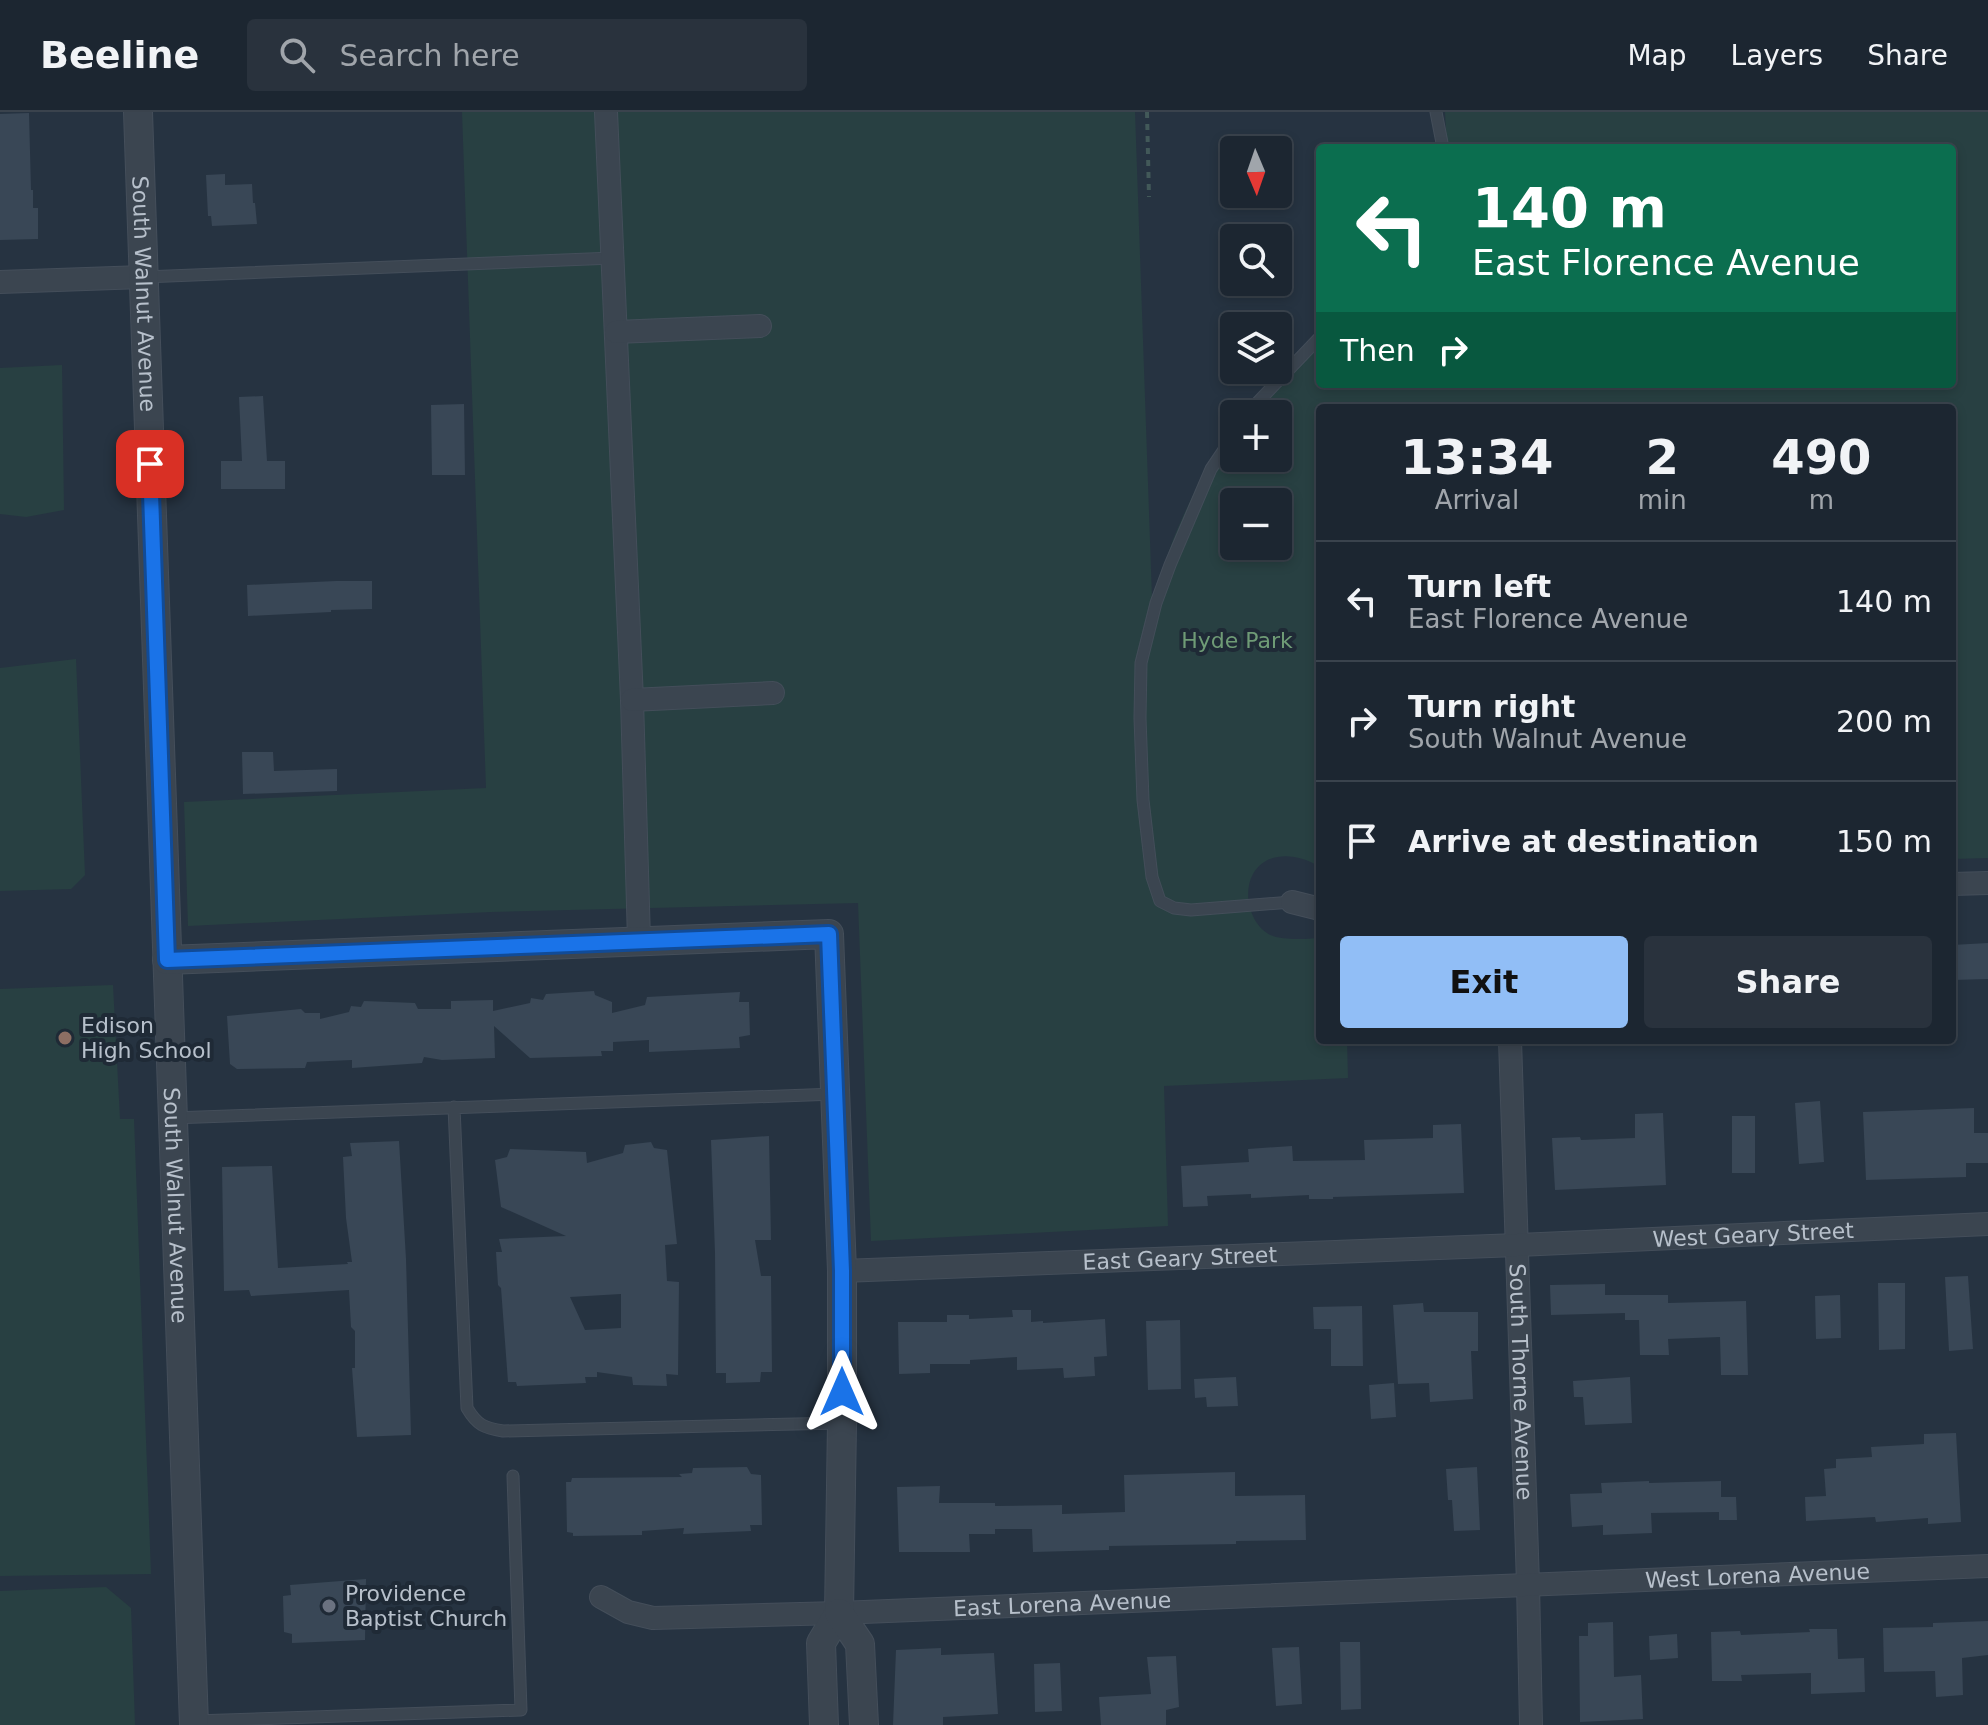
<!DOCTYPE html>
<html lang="en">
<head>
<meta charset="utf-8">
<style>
  body { margin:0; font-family:"DejaVu Sans",sans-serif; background:#29323d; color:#f1f3f6; height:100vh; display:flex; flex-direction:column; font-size:30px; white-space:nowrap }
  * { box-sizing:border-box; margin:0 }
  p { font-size:26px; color:#a0a5ab }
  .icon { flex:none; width:44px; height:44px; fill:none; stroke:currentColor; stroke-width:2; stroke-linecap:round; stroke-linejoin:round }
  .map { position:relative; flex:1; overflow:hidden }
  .panel { position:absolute; left:1316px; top:292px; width:640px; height:640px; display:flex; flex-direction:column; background:#1c2631; border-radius:8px; box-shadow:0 4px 12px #0003,0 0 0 2px #3a434d }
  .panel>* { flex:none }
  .hud { position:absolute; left:1316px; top:32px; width:640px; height:244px; border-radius:8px; box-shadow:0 4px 12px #0003,0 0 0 2px #3a434d; background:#0b6e4f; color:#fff; overflow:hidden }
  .needle { width:52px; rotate:178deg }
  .tools { position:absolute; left:1220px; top:24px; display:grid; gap:16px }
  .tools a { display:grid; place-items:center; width:72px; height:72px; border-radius:8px; background:#1c2631; box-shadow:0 4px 12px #0003,0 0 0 2px #3a434d; font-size:40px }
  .pin { position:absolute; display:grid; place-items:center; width:68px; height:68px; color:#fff; margin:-34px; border-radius:16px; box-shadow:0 4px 12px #0006 }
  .me { position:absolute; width:88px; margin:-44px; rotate:0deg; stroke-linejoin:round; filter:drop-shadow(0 0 6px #0008) }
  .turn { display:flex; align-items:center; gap:28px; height:168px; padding:0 24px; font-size:36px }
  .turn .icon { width:104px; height:104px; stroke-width:2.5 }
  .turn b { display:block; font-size:56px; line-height:68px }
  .then { display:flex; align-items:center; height:76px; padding:0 24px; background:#0003; gap:16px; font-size:30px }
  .eta { display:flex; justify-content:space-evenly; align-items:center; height:136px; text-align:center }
  .eta b { font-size:48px; font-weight:700; line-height:56px }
  .cta { display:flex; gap:16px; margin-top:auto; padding:16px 24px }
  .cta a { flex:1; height:92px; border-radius:8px; background:#91bef6; color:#111; font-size:32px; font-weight:700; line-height:92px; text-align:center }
  .cta a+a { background:#29323d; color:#f1f3f6 }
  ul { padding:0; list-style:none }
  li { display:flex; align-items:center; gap:24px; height:120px; padding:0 24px; border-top:2px solid #3a434d }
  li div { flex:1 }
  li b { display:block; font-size:30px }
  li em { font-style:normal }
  header { display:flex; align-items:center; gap:48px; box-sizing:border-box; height:112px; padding:0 40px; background:#1c2631; border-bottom:2px solid #3a434d }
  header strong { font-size:38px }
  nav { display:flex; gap:44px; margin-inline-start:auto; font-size:28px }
  .search { width:560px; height:72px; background:#29323d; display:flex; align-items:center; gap:20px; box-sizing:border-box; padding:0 28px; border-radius:8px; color:#a0a5ab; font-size:30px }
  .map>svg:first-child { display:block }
  .green { fill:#284042; fill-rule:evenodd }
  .building { fill:#394756; fill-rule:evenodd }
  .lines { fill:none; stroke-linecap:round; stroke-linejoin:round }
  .service-casing { stroke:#444e5a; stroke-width:13 }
  .minor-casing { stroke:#444e5a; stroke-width:24 }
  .tertiary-casing { stroke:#444e5a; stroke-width:30 }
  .path { stroke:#425959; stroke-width:4; stroke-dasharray:6 6; stroke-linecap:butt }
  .service { stroke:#3b4550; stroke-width:11 }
  .minor { stroke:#3b4550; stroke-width:22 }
  .tertiary { stroke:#3b4550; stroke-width:28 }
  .route-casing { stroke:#114b97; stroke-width:20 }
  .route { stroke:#1a73e8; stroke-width:14 }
  .education-dot { fill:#8d6e63; stroke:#1f2a36; stroke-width:3 }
  .worship-dot { fill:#6b7280; stroke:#1f2a36; stroke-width:3 }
  .labels { text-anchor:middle; stroke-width:8; stroke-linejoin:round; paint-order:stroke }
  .street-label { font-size:22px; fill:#b7c0cb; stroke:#1f2a36 }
  .park-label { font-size:22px; fill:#6f9b76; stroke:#1f2a36 }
  .poi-label { font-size:22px; fill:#b7c0cb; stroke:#1f2a36; text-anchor:start }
</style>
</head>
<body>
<header>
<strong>Beeline</strong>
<div class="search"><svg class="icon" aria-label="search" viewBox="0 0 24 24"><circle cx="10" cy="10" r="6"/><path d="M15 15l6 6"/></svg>Search here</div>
<nav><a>Map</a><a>Layers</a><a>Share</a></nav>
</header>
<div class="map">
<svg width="1988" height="1613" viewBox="0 0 1988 1613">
  <rect width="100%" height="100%" fill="#263341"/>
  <path class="green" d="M462 0H1135L1152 486C1163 461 1169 434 1181 409 1195 377 1213 343 1234 316V346H1278V302H1245L1320 223V272H1952V36H1447L1445 0H1988V746L1952 747V296H1320V755C1300 742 1267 737 1253 762 1241 783 1252 819 1276 825 1290 828 1306 827 1320 826V928H1347L1348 966 1164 974 1168 1114 871 1129 858 791 491 800 188 814 184 690 486 676ZM1234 390H1278V434H1234Z
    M62 253 64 398 26 405 0 402V256Z
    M76 547 85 763 71 777 0 779V556Z
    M113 873 120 1007H134L151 1462 0 1464V877Z
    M106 1475 131 1496 135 1613H0V1479Z"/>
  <path class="building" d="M29 1 31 78H33V96H38V127L0 128V2Z
    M225 62V73L252 72 253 91H255L257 112 212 114 211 104H208L206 63Z
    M263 284 267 349H285V377H221V349H242L239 285Z
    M464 292 465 363H432L431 293Z
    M336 469H372V497L331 498V500L248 504 247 473Z
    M242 640H273L274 659 337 657V679L243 682Z
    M1988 831V867L1952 868V833Z
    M594 879 595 883 612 890V901L645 893 647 885 740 880 739 890H749L750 923 739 925 740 936 649 940V928L613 930V939H601L602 944 530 946 494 914 495 946 442 948 424 945 422 951 352 956V948L307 950 305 956 237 957 230 952 227 904 301 897 305 901H320V907L349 900 351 894 361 895 364 889 415 891 418 897H451V889L493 888V899L530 891 531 886 543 888 546 882Z
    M1820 989 1824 1050 1799 1052 1795 991Z
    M1974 996V1021H1988V1051H1966V1065L1866 1068 1863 1000Z
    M1663 1001 1666 1073 1555 1078 1552 1026 1580 1025 1581 1028 1635 1026V1002Z
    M1732 1004H1755V1061H1732Z
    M1461 1012 1464 1081 1333 1085V1087H1309V1083L1251 1086V1082L1207 1084 1208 1094 1183 1095 1181 1054 1249 1050 1248 1037 1292 1034 1293 1049 1365 1048 1364 1028 1433 1026V1013Z
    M769 1024 771 1128H755L761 1164H771L772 1260H761L760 1270 726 1271V1261H716L715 1141 711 1028Z
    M399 1029 406 1147 411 1323 357 1325 352 1256H355V1219L351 1215 349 1178 251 1184 249 1178 224 1179 222 1055 272 1054 278 1156 348 1152 347 1150H352L346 1106 343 1045 352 1044 350 1031Z
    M651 1030 654 1036 667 1038 677 1132 665 1133 667 1169 679 1170 678 1263 666 1262 667 1274 633 1273 632 1265 597 1260V1265H585L586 1271 517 1274 516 1270H508L501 1176 498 1173 496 1140H502L499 1127 566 1124 501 1095 495 1048 507 1045 510 1037 586 1040 587 1051 623 1041 625 1033ZM621 1182V1216L585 1218 570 1185Z
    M1968 1164 1973 1237 1949 1239 1945 1165Z
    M1878 1171H1905V1237L1879 1238Z
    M1605 1172V1183H1668V1191L1746 1189 1748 1263H1721L1720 1225 1668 1227 1669 1243H1640L1639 1208H1625V1201L1551 1203 1550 1173Z
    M1840 1183 1841 1226 1816 1227 1815 1184Z
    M1423 1191 1424 1200H1478V1239H1471L1473 1287 1430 1290 1429 1271 1398 1272 1393 1193Z
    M1362 1194 1363 1254H1331V1217H1314L1313 1195Z
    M1012 1198H1031V1210L1043 1209V1211L1105 1207 1107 1244 1094 1245 1095 1264 1064 1266 1063 1256 1017 1258V1245L970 1248V1252H930V1261L899 1262 898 1210H947V1203H969V1207L1013 1205Z
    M1180 1208 1181 1277 1148 1278 1146 1209Z
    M1236 1265 1238 1294 1207 1295 1206 1285 1195 1286 1194 1267Z
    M1630 1265 1632 1311 1585 1313 1583 1285H1574L1573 1269Z
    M1394 1271 1396 1305 1371 1307 1369 1273Z
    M1956 1321 1961 1410 1928 1412V1406L1876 1410 1875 1405 1806 1409 1805 1385 1826 1384 1824 1357 1836 1356V1347L1872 1345 1871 1335 1924 1332V1322Z
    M747 1355 751 1362 761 1363 762 1413H750L751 1419 683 1422 684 1416 642 1419V1423L573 1424V1421L567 1420 566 1370H571L572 1366 682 1365 679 1362 692 1361 693 1356Z
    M1477 1355 1480 1418 1454 1419 1452 1388H1448L1446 1357Z
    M1235 1360V1384L1305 1383 1306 1428 1236 1429V1432L1109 1434V1438L1033 1440 1032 1417H995V1422H969L970 1440H899L897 1375 940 1374 939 1391H995V1394L1062 1393V1402L1125 1400 1124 1363Z
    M1649 1369V1371L1721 1369V1385H1736L1737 1408H1719V1400L1651 1401 1652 1421 1603 1423V1413L1572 1415 1570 1382 1602 1381 1601 1371Z
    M366 1467 365 1528 292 1531V1522L284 1520 283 1484 291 1483 290 1473Z
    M1988 1509V1543L1962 1546 1963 1583 1936 1585 1935 1559 1884 1560 1883 1516 1933 1515V1511Z
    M1613 1510 1614 1565 1641 1563 1643 1607 1580 1610 1579 1524H1588V1511Z
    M1809 1517H1837L1838 1547 1864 1546 1865 1580 1811 1582V1561L1741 1563 1742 1569H1712L1711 1520 1740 1519 1741 1523 1810 1520Z
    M1677 1522 1678 1546 1650 1548 1649 1524Z
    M1340 1530H1360L1361 1597 1341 1598Z
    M1299 1535 1302 1592 1276 1594 1272 1536Z
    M941 1536V1543L994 1541 998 1602 943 1605V1613H893L896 1538Z
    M1176 1544 1179 1595 1166 1598V1613H1101L1099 1585 1151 1582 1147 1545Z
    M1060 1551 1062 1599 1035 1600 1034 1552Z"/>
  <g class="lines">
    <g class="service-casing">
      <path id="service" d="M1436 0 1443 36
        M144 165 613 146
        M1249 302 1255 293 1320 225
        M1234 323 1211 357 1170 453 1156 491 1141 551 1140 606 1143 688 1152 765 1160 789 1174 796 1191 798 1292 790
        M454 995 467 1296C477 1313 484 1316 503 1319L841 1311
        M172 1006 835 982
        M194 1609 521 1598 513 1364"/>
    </g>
    <g class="minor-casing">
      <g id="minor">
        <path d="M606 0 632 588 639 828"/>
        <path d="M0 170 143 165"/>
        <path d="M616 220 760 214"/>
        <path d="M632 588 773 581"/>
        <path d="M1952 772 1988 771"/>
        <path d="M1292 790 1320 797"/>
        <path id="s1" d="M1510 928 1528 1472 1531 1613"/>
        <path id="s2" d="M842 1159 1517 1133 1988 1112"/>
        <path id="s3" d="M601 1485 628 1500 653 1506 839 1501 1988 1454"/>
      </g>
    </g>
    <g class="tertiary-casing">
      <g id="tertiary">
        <path id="s4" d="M138 0 194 1613"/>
        <path d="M167 848 829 822 842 1159V1311L839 1501 821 1531 824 1613"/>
        <path d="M839 1501 860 1532 864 1613"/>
      </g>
    </g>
    <path class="path" d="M1147 0 1149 85"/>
    <use href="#service" class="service"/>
    <use href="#minor" class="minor"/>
    <use href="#tertiary" class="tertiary"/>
  </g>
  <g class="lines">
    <g class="route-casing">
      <path id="route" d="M150 352 167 848 829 822 842 1159V1280"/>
    </g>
    <use href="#route" class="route"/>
  </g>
  <circle class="education-dot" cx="65" cy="926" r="8"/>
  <circle class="worship-dot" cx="329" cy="1494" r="8"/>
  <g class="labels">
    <g class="street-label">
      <text dy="8" stroke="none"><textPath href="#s4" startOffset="182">South Walnut Avenue</textPath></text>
      <text dy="8" stroke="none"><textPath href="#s4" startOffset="1094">South Walnut Avenue</textPath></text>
      <text dy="8" stroke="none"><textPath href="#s2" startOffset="912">West Geary Street</textPath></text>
      <text dy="8" stroke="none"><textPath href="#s2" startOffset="338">East Geary Street</textPath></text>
      <text dy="8" stroke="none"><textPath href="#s1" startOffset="342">South Thorne Avenue</textPath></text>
      <text dy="8" stroke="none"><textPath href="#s3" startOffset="1162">West Lorena Avenue</textPath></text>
      <text dy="8" stroke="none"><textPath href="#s3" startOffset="466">East Lorena Avenue</textPath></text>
    </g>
    <g class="park-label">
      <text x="1237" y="536">Hyde Park</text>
    </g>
    <g class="poi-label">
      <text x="81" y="921">Edison<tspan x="81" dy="25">High School</tspan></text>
      <text x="345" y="1489">Providence<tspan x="345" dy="25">Baptist Church</tspan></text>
    </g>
  </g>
</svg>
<div class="tools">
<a><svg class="needle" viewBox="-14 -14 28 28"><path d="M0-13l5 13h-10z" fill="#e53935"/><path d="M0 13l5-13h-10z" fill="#a0a5ab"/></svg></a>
<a><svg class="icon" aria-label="search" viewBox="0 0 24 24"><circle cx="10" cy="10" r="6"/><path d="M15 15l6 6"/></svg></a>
<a><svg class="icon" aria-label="layers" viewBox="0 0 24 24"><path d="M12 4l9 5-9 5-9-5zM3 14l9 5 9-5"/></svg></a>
<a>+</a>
<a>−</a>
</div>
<div class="pin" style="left:150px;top:352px;background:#d93025"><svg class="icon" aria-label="arrive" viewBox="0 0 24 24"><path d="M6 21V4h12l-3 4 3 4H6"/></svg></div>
<svg class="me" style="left:842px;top:1280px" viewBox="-20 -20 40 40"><path d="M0-17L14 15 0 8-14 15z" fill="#1a73e8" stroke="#fff" stroke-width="4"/></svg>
<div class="hud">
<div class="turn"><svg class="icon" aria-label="left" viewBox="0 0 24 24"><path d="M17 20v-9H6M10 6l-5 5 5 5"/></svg><div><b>140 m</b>East Florence Avenue</div></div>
<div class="then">Then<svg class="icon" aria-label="right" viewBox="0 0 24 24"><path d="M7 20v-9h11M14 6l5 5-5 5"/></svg></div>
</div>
<section class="panel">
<div class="eta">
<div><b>13:34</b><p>Arrival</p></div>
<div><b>2</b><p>min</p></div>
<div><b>490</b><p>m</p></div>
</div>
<ul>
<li><svg class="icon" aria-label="left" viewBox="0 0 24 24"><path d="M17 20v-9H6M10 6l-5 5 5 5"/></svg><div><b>Turn left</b><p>East Florence Avenue</p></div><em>140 m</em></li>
<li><svg class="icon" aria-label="right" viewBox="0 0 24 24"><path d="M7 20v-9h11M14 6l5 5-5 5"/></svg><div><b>Turn right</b><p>South Walnut Avenue</p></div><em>200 m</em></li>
<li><svg class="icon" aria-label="arrive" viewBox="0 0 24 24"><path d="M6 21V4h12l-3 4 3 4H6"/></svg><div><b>Arrive at destination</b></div><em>150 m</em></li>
</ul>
<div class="cta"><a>Exit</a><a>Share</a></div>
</section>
</div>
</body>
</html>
